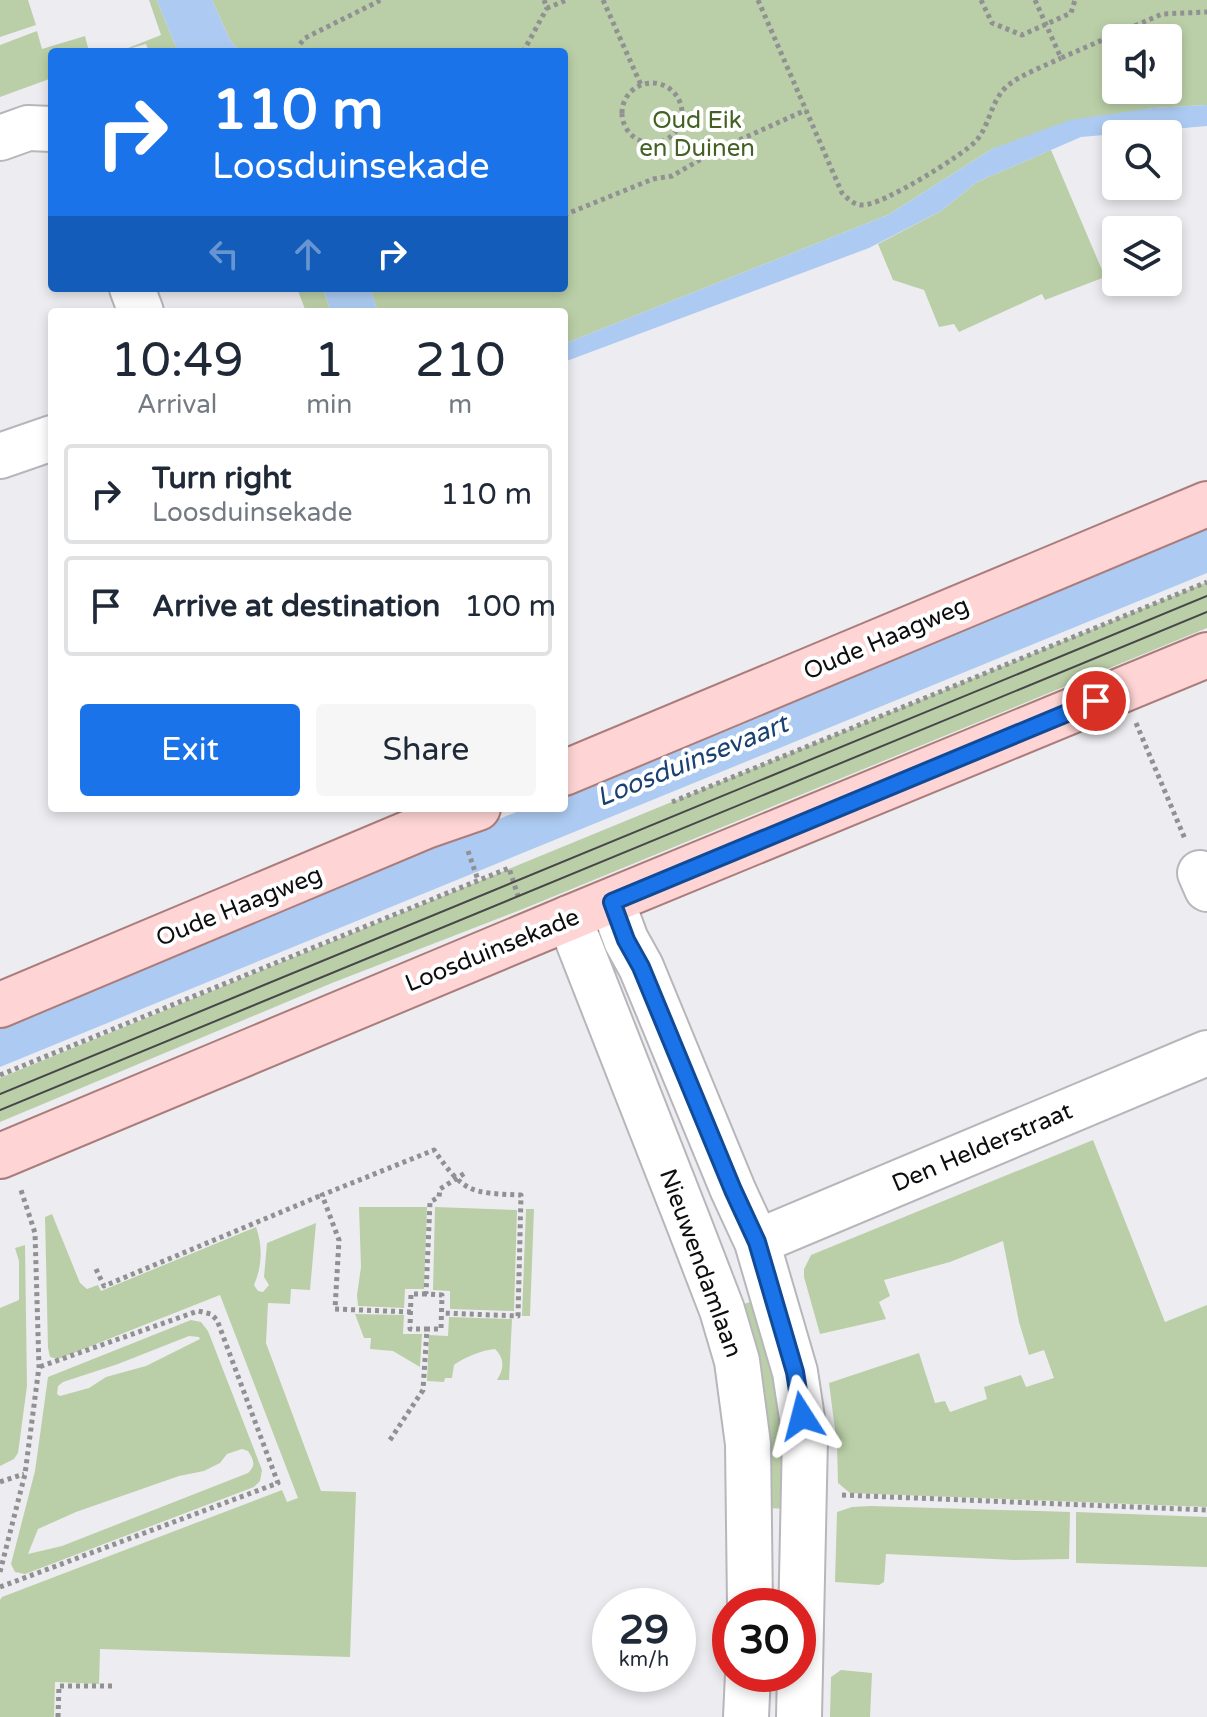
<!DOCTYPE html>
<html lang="en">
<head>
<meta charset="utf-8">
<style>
  body { margin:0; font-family:"Varela Round",sans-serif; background:#f6f6f7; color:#1f2937; height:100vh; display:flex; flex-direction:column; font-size:30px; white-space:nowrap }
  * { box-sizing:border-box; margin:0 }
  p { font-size:26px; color:#747a83 }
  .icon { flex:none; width:44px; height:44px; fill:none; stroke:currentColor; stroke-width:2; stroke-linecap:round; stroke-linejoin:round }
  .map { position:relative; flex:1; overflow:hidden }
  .sheet { position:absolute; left:48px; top:308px; width:520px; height:504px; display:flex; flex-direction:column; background:#fff; border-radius:8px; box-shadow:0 4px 12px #0003 }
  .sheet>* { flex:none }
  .banner { position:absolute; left:48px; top:48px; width:520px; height:244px; border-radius:8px; box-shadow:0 4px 12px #0003; background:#1a73e8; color:#fff; overflow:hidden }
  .buttons { position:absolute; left:1102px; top:24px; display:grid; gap:16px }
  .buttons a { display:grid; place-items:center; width:80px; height:80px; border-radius:8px; background:#fff; box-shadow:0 4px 12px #0003; font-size:40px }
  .speed { position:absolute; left:592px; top:1588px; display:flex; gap:16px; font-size:40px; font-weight:700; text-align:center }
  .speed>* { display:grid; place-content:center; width:104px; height:104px; border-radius:50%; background:#fff; box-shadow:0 4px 12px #0003; line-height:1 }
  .speed small { font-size:20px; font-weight:400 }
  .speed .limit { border:12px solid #d22; background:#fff; color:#111 }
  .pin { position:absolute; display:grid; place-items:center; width:68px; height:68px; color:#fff; margin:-34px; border:4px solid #fff; border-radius:50%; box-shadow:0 2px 8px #0007 }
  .me { position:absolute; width:88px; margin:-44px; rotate:351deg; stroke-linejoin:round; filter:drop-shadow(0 0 6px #0008) }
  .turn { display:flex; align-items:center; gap:28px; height:168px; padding:0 32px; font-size:36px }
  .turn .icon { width:104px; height:104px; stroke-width:2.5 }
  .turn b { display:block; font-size:56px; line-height:68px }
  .lanes { display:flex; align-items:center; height:76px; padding:0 32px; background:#0003; justify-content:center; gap:40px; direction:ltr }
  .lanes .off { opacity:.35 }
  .eta { display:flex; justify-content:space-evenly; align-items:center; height:136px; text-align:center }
  .eta b { font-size:48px; font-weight:600; line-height:56px }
  .button { display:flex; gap:16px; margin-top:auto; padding:16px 32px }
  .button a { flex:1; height:92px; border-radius:8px; background:#1a73e8; color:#fff; font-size:32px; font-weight:600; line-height:92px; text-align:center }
  .button a+a { background:#f6f6f7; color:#1f2937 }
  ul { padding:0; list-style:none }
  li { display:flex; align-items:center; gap:24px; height:100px; margin:0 16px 12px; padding:0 16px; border:4px solid #e0e1e3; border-radius:8px }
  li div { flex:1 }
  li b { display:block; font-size:30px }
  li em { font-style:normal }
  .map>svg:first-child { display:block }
  .green { fill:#bacfa7; fill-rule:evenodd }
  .water { fill:#adcbf2 }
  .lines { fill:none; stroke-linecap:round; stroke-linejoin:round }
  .minor-casing { stroke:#b6b6bb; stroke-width:48 }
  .major-casing { stroke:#aa7d7c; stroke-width:48 }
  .path { stroke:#919194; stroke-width:5; stroke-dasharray:4 4; stroke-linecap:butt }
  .minor { stroke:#fff; stroke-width:44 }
  .major { stroke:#fed5d4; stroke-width:44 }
  .tram { stroke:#474749; stroke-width:2 }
  .route-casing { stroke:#114b97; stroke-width:20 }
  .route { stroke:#1a73e8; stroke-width:14 }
  .labels { text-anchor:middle; stroke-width:8; stroke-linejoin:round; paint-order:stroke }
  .park-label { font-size:24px; fill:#446124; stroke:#fff }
  .street-label { font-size:24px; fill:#0e0e0f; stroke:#fff }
  .water-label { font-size:26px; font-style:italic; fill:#194171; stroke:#fff }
</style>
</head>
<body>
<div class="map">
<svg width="1207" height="1717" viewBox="0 0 1207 1717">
  <rect width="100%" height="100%" fill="#ededf1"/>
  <path class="green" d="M0 0H28L36 25 0 37Z
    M149 0H157L178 52H149L146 44 118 52 161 35Z
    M212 0H1207V105L1152 108 1124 114 992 149 888 215 564 344V312H378L370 288H564V52H240L230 40ZM1116 38H1168V90H1116Z
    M37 31 42 49 85 36 89 52H52V78L0 97V45Z
    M1051 150 1105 277 1045 300 1042 294 959 332 954 324 939 327 924 290 893 280 878 244 941 211 977 182Z
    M297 288H323L331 312H306Z
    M1207 582V628L523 909 332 983 0 1122V1078Z
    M1093 1140 1165 1322 1207 1305V1507L850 1493 838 1483 837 1445 829 1383 919 1353 935 1403 945 1401 950 1412 987 1399 984 1387 1021 1375 1026 1387 1054 1378 1044 1350 1029 1355 1019 1322 1003 1241 950 1262 884 1280 890 1296 879 1302 886 1319 820 1334 804 1277V1269L811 1255Z
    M359 1207H427L424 1289H405L404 1308 358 1306 357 1295 361 1267Z
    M435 1207 517 1210 514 1311 450 1309V1291L433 1290Z
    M526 1209H534L530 1316H522Z
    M52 1214 80 1283 87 1289 98 1285 101 1291 256 1227C263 1246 262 1267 254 1285L258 1291 263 1292 269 1285 264 1277 267 1243 316 1223 310 1290 291 1289 290 1304 268 1303 266 1343 321 1491 356 1492 350 1657 100 1649 99 1684 55 1682 54 1717H0V1600L2 1597 282 1490 287 1502 298 1498 220 1295 58 1359 50 1357 48 1348 45 1217Z
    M25 1245 27 1386 18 1453 14 1459 0 1466V1308L19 1300V1261L15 1248Z
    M761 1298 784 1393 785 1509 769 1508 736 1307Z
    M355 1314 404 1315 403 1334H422L420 1367 393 1351 370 1349 371 1338H364Z
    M449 1317 512 1319 509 1380H497C504 1369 505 1359 495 1349 482 1350 465 1357 454 1365L452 1378H445L444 1382 427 1381 429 1335 448 1336Z
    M191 1320 201 1322 208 1331 262 1470 260 1481 254 1487 25 1574 15 1572 11 1564 35 1471 48 1377ZM189 1336 199 1337 200 1339 146 1366 106 1377 89 1388 60 1396 57 1394 58 1386 63 1382 118 1364ZM242 1449 248 1451C254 1460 256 1466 248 1473L62 1546 28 1554 38 1529 76 1512 179 1476 204 1471 220 1463 227 1454Z
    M871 1506 1070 1512 1069 1559 1014 1560 886 1554 884 1582 879 1585 835 1582 837 1512 852 1507Z
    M1076 1512 1207 1517V1567L1076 1563Z
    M841 1670 872 1673 870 1717H830L831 1677Z"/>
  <path class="water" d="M157 0H212L230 40 240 52H178Z
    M1207 105V126L1081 137 977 182 941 211 869 248 564 362V344L888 215 992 149 1070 120 1152 108Z
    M323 288H370L378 312H331Z
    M1207 528V573L0 1067V1025L526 808H564V793Z"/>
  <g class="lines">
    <g class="minor-casing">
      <path id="minor" d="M0 138 28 128 52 129
        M132 288 141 312
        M0 456 52 438
        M1200 873 1207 889
        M612 902 626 940 641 967 733 1190 757 1242 795 1372 805 1438 799 1717
        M569 918 687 1219 722 1310 737 1361 748 1444 750 1606
        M757 1242 1207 1053
        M746 1717 748 1674"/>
    </g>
    <g class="major-casing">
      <path id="major" d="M564 773 1207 504
        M0 1005 426 826 478 808
        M0 1156 569 918 1207 655"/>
    </g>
    <path class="path" d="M544 0 547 8 567 0
      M603 0 641 85
      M758 0 842 193C848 199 854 205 863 205 881 206 963 155 976 141 990 125 990 103 1006 87 1021 74 1043 67 1061 58
      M981 0 992 23 1022 35 1071 13 1075 0
      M1035 0 1061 58 1162 14 1207 12
      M300 52V44L305 38 381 0
      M523 52 547 8
      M622 113a30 30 0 1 1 60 0a30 30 0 1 1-60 0Z
      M564 215 653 179 672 176 715 151 806 110
      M1136 723 1185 839
      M672 802 1207 582
      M468 851 478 880
      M0 1075 509 868 519 899
      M96 1269 104 1286 322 1195
      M426 1294H411L410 1329H427
      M411 1312 335 1309 339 1240 322 1195 434 1150C464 1193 470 1193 521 1195L518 1316 442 1313
      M390 1440 423 1390 427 1329H441L442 1295 426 1294 430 1202 439 1197 440 1189 465 1173
      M0 1482 24 1474
      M842 1495 1207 1510
      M0 1572 25 1474 39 1367 35 1233 20 1187
      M0 1587 278 1483 217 1320 211 1314 198 1311 39 1367
      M58 1717 59 1686H114"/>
    <use href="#minor" class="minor"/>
    <use href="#major" class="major"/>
    <path class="tram" d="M0 1094 1207 596
      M0 1110 1207 612"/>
  </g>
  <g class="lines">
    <g class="route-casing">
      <path id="route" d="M802 1416 795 1372 757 1242 733 1190 641 967 626 940 612 902 1096 701"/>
    </g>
    <use href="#route" class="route"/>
  </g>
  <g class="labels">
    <g class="park-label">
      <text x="697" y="128">Oud Eik<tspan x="697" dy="28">en Duinen</tspan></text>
    </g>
    <g class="street-label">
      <text transform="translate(886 638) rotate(-23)" y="8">Oude Haagweg</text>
      <text transform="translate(239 906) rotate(-22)" y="8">Oude Haagweg</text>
      <text transform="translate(492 950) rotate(-22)" y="8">Loosduinsekade</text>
      <text transform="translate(982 1147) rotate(-23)" y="8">Den Helderstraat</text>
      <text transform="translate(701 1263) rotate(70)" y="8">Nieuwendamlaan</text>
    </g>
    <g class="water-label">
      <text transform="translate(692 760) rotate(-22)" y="9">Loosduinsevaart</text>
    </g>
  </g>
</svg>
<div class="buttons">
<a><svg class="icon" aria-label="sound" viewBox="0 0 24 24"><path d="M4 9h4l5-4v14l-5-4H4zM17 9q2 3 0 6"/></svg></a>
<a><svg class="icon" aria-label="search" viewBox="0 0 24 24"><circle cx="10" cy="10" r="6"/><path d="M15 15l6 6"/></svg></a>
<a><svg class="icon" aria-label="layers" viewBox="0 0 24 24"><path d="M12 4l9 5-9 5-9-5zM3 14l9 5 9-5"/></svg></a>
</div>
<div class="speed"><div>29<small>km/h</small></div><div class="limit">30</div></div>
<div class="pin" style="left:1096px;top:701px;background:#d93025"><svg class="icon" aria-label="arrive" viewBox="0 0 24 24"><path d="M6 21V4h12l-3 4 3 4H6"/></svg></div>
<svg class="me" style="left:802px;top:1416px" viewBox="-20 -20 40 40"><path d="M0-17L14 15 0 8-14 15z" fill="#1a73e8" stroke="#fff" stroke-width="4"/></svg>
<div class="banner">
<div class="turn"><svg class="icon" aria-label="right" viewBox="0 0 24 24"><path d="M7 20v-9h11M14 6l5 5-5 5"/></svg><div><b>110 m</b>Loosduinsekade</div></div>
<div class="lanes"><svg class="icon off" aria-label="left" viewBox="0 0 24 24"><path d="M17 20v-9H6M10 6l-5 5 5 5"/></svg><svg class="icon off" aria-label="ahead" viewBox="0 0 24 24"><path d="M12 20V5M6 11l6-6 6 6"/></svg><svg class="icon" aria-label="right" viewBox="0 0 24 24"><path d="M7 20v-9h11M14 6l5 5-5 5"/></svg></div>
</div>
<section class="sheet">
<div class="eta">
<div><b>10:49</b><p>Arrival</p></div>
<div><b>1</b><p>min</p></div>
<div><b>210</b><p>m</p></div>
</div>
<ul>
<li><svg class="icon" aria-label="right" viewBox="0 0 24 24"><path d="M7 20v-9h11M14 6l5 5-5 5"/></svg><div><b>Turn right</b><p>Loosduinsekade</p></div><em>110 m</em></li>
<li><svg class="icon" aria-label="arrive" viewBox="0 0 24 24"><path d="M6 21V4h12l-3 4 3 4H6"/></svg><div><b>Arrive at destination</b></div><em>100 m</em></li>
</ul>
<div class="button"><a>Exit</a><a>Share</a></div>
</section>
</div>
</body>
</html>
